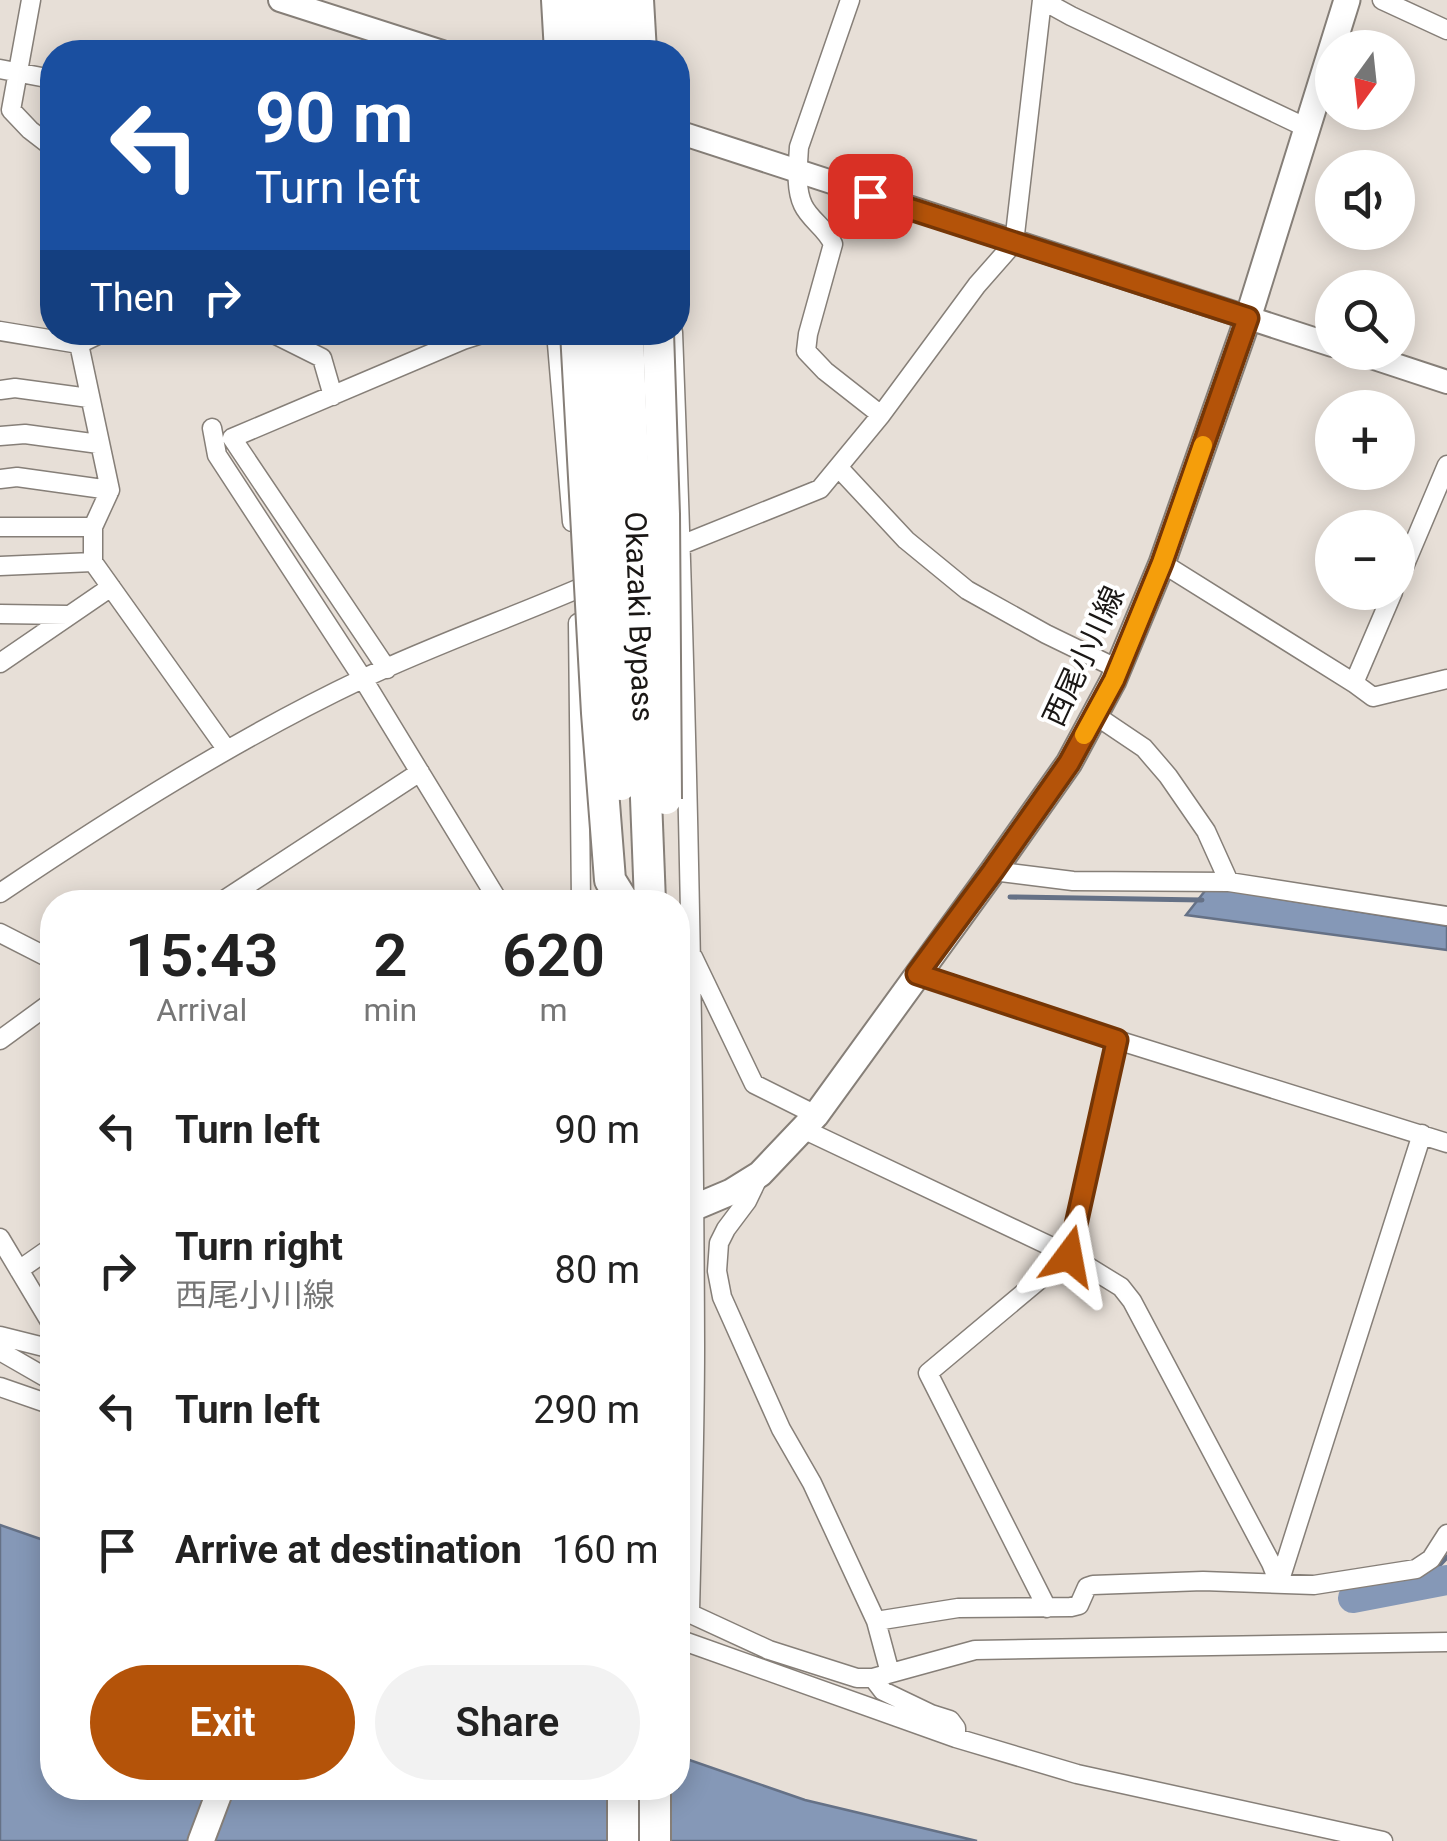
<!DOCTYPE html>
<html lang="en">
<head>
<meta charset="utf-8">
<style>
  body { margin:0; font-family:Roboto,"Noto Sans JP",sans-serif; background:#f2f2f2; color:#222; height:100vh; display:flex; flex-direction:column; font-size:38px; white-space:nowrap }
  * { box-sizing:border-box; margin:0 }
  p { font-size:32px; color:#767676 }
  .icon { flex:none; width:55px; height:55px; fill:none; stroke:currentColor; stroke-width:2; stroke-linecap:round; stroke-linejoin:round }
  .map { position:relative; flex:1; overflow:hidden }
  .sheet { position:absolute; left:40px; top:890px; width:650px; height:910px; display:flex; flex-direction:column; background:#fff; border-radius:40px; box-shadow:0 5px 25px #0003 }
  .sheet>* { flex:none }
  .top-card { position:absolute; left:40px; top:40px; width:650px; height:305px; border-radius:40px; box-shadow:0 5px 25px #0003; background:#1a4fa0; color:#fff; overflow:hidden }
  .needle { width:65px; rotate:195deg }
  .fabs { position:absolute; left:1315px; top:30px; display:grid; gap:20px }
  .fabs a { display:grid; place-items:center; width:100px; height:100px; border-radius:50%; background:#fff; box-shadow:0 5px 25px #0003; font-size:50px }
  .pin { position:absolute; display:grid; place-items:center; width:85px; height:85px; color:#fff; margin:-42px; border-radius:20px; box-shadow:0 5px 15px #0006 }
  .me { position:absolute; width:110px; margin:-55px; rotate:13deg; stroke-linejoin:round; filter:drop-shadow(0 0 8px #0008) }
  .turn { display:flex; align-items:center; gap:35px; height:210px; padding:0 50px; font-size:45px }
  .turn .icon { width:130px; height:130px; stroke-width:2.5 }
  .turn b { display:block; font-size:70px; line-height:85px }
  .then { display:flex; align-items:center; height:95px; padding:0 50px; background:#0003; gap:20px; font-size:38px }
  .eta { display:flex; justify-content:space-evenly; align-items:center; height:170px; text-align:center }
  .eta b { font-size:60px; font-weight:600; line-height:70px }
  .action { display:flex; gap:20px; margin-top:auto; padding:20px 50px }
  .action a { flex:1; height:115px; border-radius:60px; background:#b45309; color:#fff; font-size:40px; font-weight:600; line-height:115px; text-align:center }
  .action a+a { background:#f2f2f2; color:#222 }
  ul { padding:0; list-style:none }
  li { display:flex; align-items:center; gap:30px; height:140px; padding:0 50px }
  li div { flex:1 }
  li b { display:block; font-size:38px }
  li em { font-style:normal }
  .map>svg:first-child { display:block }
  .water { fill:#8598b7; stroke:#657186; stroke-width:2.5 }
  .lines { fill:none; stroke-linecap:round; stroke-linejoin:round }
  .stream { stroke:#657186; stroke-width:5 }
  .river { stroke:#8598b7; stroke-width:30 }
  .minor-casing { stroke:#867f78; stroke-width:21 }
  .tertiary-casing { stroke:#867f78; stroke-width:26 }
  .secondary-casing { stroke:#867f78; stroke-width:29 }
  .trunk-casing { stroke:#867f78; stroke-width:34 }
  .minor { stroke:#fff; stroke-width:18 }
  .tertiary { stroke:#fff; stroke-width:22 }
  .secondary { stroke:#fff; stroke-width:25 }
  .trunk { stroke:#fff; stroke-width:30 }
  .trunk-bridge-casing { stroke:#867f78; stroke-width:34; stroke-linecap:butt }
  .trunk-bridge { stroke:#fff; stroke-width:30 }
  .route-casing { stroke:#753606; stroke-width:25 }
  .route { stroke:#b45309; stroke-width:18 }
  .slow { stroke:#f59e0b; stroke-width:18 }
  .labels { text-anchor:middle; stroke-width:8; stroke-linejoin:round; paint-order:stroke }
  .street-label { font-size:30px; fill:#1a1715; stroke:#fff }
</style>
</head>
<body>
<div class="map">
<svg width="1447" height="1841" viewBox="0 0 1447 1841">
  <rect width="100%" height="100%" fill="#e7dfd7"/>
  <path class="water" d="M1208 887 1447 926V950L1186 915Z
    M0 1525 52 1543V1788H678V1756L805 1800 977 1841H0Z"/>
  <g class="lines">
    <path class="stream" d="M1010 897 1202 900
      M1421 1584 1447 1557"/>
    <path class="river" d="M1353 1598 1447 1580"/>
    <g class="minor-casing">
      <path id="minor" d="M31 0 11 110 30 130 52 147
        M850 0 799 147C798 165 795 188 803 205 810 220 826 228 833 244L808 334 806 351 825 371 881 415
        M1042 0 1071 16 1307 128
        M1382 0 1447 30
        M0 69 52 79
        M0 331 79 344
        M104 332 79 344 110 490 93 527V562L227 750
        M270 332 322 358 333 396
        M556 332 572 522
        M673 332C686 670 694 1009 695 1347 695 1435 692 1524 690 1612
        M0 390 15 388 89 398
        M212 428 217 455 363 679 499 902
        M0 436 25 434 99 444
        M838 467 906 540 967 590 1046 634 1118 669
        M0 479 17 477 110 490
        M0 527H93
        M661 553 820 489 881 415 977 285 1014 243 1042 0
        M1162 563 1354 683 1373 697 1447 679
        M0 566 93 562
        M1398 581 1447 465
        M0 614 68 615
        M578 623 581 902
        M0 663 111 587
        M387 669 232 438 463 340 488 332
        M1354 683 1393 592
        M1095 715 1144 748 1168 776 1206 831 1229 882
        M993 871 1073 881 1229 882 1447 916
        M0 893C116 815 236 739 362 679 438 643 519 615 596 581
        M221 902 420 772
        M0 933 49 958 52 962
        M693 957 754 1084 816 1115
        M917 975 1117 1040 1447 1143
        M0 1040 52 1002
        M803 1129 1069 1255 1121 1287 1132 1301 1271 1563 1279 1583
        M760 1174 747 1201 726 1229 719 1243 717 1271 722 1297 781 1429 812 1483 876 1621 958 1608 1071 1607 1079 1605 1087 1587 1093 1585 1203 1581 1314 1585 1416 1569 1431 1559 1447 1534
        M0 1238 52 1325
        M19 1270 52 1247
        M0 1336 52 1349
        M0 1351 52 1381
        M0 1387 52 1405
        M1279 1583 1422 1134
        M678 1608 769 1650 857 1678H873L975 1650 1447 1642
        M1047 1608 928 1373 1069 1255 1117 1040
        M876 1621 890 1673
        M678 1639 956 1738 1077 1774 1383 1841
        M873 1678 883 1691 931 1714 950 1720 956 1728V1738"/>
    </g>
    <g class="tertiary-casing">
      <path id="tertiary" d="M280 0 442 52
        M678 132 1332 345
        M1356 352 1447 382"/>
    </g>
    <g class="secondary-casing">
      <path id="secondary" d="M678 1211 693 1208 731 1192 760 1174 816 1115 993 871 1069 763 1113 681 1162 563 1248 318 1347 0
        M201 1841 221 1788"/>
    </g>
    <g class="trunk-casing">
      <path id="trunk" d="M557 0 560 52
        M584 0 587 52
        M608 0 611 52
        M638 0 641 52
        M655 1788V1841
        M623 1841V1788"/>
    </g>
    <use href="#minor" class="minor"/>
    <use href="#tertiary" class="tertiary"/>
    <use href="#secondary" class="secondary"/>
    <use href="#trunk" class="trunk"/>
    <g class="trunk-bridge-casing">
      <g id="trunk-bridge">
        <path d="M576 332 597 713 610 880 623 901"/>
        <path d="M604 332 620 695 621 785"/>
        <path id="s1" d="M628 332 650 902"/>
        <path d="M658 332 664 514 666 799"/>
      </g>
    </g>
    <use href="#trunk-bridge" class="trunk-bridge"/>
  </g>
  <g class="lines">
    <g class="route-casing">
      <path id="route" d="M870 196 1248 318 1162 563 1114 680 1069 763 993 871 917 974 1117 1040 1069 1256"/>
    </g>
    <use href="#route" class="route"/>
    <path class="slow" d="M1084 735 1114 680 1162 563 1203 445"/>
  </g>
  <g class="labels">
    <g class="street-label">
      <text dy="10" stroke="none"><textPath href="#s1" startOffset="285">Okazaki Bypass</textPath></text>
      <text transform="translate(1084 656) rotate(-65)" y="10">西尾小川線</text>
    </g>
  </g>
</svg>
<div class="fabs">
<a><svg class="needle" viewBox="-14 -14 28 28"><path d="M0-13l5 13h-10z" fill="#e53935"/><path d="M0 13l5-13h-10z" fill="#767676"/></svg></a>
<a><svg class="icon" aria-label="sound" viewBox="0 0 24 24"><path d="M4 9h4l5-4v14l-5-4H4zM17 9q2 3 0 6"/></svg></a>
<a><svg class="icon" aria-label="search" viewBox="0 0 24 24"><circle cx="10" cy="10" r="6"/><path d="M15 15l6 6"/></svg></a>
<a>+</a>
<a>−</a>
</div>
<div class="pin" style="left:870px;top:196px;background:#d93025"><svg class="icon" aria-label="arrive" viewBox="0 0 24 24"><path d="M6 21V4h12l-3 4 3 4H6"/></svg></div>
<svg class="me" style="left:1069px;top:1256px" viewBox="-20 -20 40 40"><path d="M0-17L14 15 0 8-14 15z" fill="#b45309" stroke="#fff" stroke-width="4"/></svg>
<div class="top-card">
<div class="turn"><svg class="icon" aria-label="left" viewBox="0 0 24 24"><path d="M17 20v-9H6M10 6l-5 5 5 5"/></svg><div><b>90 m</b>Turn left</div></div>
<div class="then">Then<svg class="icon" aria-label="right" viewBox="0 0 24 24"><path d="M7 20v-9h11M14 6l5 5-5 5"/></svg></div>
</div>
<section class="sheet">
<div class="eta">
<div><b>15:43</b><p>Arrival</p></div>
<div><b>2</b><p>min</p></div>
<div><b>620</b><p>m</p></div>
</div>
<ul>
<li><svg class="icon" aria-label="left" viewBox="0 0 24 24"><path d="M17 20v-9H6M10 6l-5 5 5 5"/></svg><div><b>Turn left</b></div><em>90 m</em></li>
<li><svg class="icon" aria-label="right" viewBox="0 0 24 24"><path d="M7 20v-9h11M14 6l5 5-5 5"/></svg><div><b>Turn right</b><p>西尾小川線</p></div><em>80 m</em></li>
<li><svg class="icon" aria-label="left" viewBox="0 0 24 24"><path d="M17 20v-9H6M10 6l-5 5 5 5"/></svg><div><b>Turn left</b></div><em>290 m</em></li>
<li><svg class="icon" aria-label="arrive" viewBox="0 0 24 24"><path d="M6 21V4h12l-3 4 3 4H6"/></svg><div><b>Arrive at destination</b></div><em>160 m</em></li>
</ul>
<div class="action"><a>Exit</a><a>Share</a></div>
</section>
</div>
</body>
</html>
